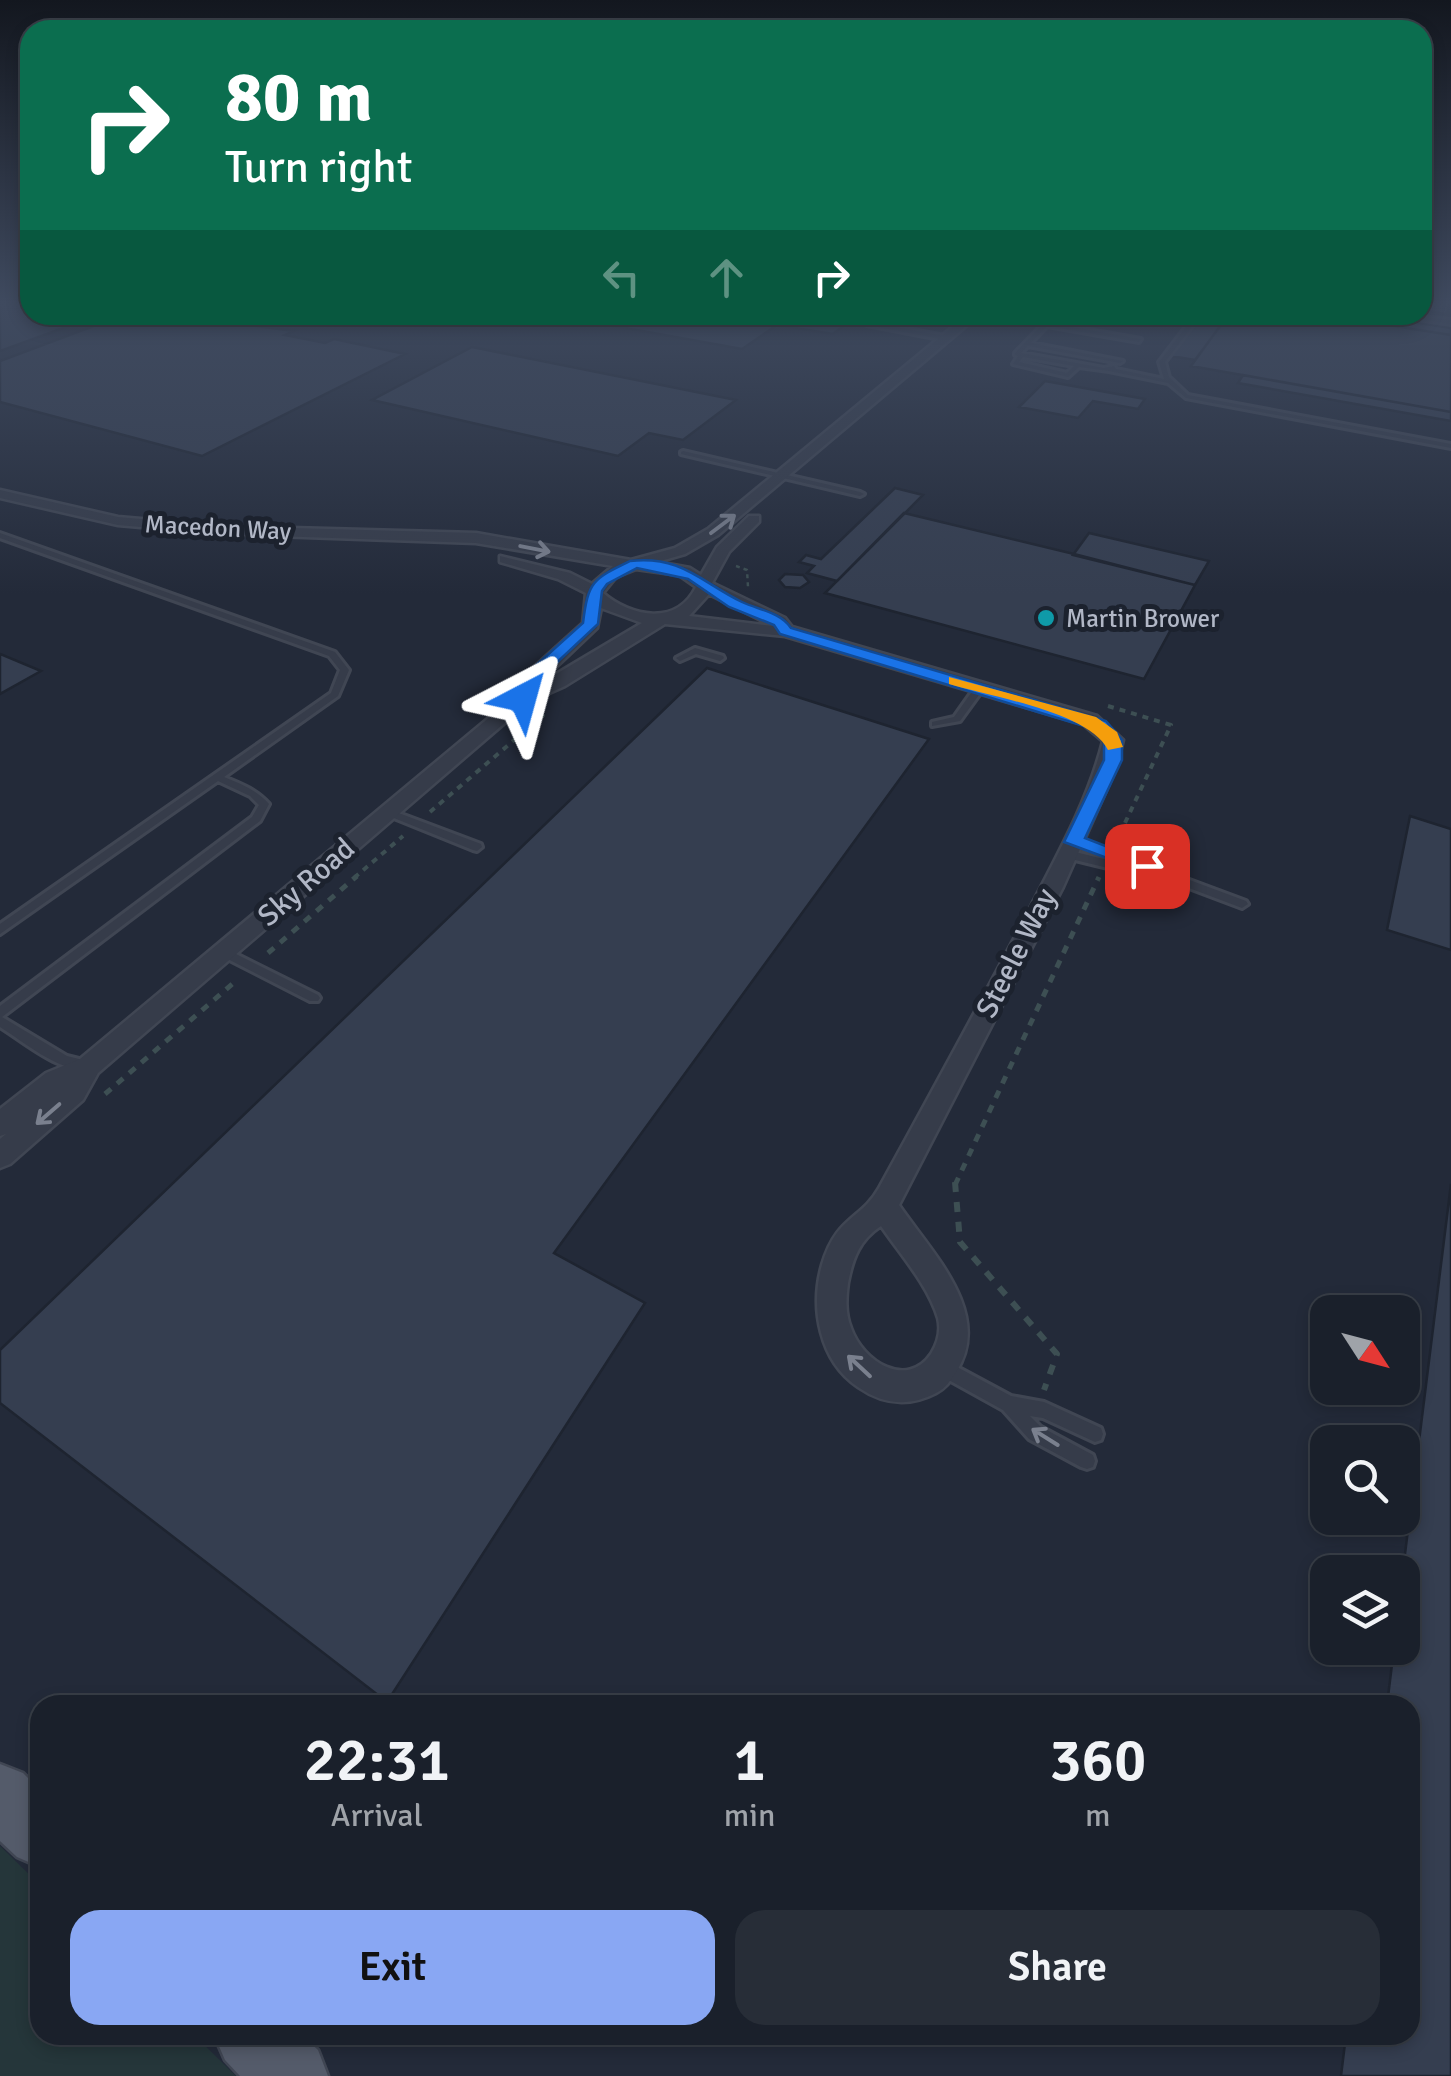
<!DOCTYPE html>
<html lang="en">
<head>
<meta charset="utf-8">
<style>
  body { margin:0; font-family:Signika,sans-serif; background:#272d37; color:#f1f3f6; height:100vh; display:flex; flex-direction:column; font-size:38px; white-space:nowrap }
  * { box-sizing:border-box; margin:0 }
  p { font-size:32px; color:#9fa3a9 }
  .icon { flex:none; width:55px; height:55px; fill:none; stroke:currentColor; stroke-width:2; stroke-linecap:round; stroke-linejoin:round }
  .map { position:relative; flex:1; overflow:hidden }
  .panel { position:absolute; left:30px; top:1695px; width:1390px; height:350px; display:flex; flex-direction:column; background:#1a202b; border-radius:30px; box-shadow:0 5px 15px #0003,0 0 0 2px #383e47 }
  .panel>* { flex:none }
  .guide { position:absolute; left:20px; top:20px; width:1412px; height:305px; border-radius:30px; box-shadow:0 5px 15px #0003,0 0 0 2px #383e47; background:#0b6e4f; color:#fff; overflow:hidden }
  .needle { width:65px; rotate:126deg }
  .tools { position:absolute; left:1310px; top:1295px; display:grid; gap:20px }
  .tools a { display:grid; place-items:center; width:110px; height:110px; border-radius:20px; background:#1a202b; box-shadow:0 5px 15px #0003,0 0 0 2px #383e47; font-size:50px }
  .pin { position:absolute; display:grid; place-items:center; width:85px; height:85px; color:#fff; margin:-42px; border-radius:20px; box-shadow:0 5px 15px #0006 }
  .me { position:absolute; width:110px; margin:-55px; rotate:39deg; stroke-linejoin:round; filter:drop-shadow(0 0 8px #0008) }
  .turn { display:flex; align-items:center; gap:35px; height:210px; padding:0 40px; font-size:45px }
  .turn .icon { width:130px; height:130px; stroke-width:2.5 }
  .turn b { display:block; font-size:70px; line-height:85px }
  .lanes { display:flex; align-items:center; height:95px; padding:0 40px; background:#0003; justify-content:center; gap:50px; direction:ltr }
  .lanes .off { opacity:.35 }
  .eta { display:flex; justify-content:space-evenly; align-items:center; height:170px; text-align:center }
  .eta b { font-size:60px; font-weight:600; line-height:70px }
  .button { display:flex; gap:20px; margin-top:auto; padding:20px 40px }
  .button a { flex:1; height:115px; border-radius:30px; background:#89a7f3; color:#111; font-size:40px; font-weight:600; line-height:115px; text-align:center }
  .button a+a { background:#272d37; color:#f1f3f6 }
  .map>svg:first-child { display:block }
  .green { fill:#25363a }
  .building { fill:#353e50; stroke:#1e2430; stroke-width:2.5 }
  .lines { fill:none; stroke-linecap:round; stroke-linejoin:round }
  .lane-casing { stroke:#404653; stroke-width:6 }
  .street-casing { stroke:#404653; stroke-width:5 }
  .primary-casing { stroke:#404653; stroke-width:5 }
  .path-far3 { stroke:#3d4f53; stroke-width:2.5; stroke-dasharray:4 4; stroke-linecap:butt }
  .path-far2 { stroke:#3d4f53; stroke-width:4; stroke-dasharray:6 6; stroke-linecap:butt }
  .path-far1 { stroke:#3d4f53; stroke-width:5; stroke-dasharray:8 8; stroke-linecap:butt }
  .path { stroke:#3d4f53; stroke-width:6; stroke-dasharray:10 10; stroke-linecap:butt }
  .lane { fill:#363c4a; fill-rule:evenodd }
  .street { fill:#363c4a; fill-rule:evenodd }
  .primary { fill:#545b6a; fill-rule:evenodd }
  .oneway { stroke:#7a808e }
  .route { fill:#1a73e8; stroke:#114b97; stroke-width:2.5 }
  .slow { fill:#f59e0b }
  .culture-dot { fill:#0f9aa8; stroke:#1c222e; stroke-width:4 }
  .labels { text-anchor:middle; stroke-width:10; stroke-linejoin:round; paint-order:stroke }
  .far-street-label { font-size:25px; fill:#b1b7c6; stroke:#1c222e }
  .far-poi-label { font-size:25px; fill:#b1b7c6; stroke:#1c222e; text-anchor:start }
  .street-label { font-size:30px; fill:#b1b7c6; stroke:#1c222e }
</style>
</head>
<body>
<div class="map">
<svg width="1451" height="2076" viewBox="0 0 1451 2076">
  <rect width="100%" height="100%" fill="#232a39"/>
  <path class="green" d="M0 1846 40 1885V2035H194L236 2076H0Z"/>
  <path class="building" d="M0 303H30V315H99L0 351Z
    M1422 303H1447L1450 304 1446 314 1422 310Z
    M123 315H217L233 318 224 322 294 331 285 335 325 343 334 339 405 354 202 456 0 402V361Z
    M553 315H858L833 334 777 325 742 349Z
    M1323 315H1367L1451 328V335Z
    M1323 315 1451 335V412L1191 366 1228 315Z
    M1202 317 1224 321 1195 360 1171 356Z
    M472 347 736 400 683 440 649 433 618 456 372 400Z
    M1243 375 1451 412V421L1238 383Z
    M1045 381 1145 399 1138 409 1093 401 1078 418 1019 407Z
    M895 488 923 495 837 581 807 573 814 566 799 562 806 555 821 559Z
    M904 513 1074 554 1195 585 1144 679 825 593Z
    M1089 533 1209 561 1195 585 1073 555Z
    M785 574 803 575 809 582 800 588 785 587 779 580Z
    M0 654 41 671 0 694Z
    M707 668 929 739 554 1253 645 1303 387 1702 0 1403V1350Z
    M1410 816 1451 829V950L1387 930Z
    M1451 1184V2076H1341L1346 2035H1410V1705H1387L1394 1648H1402V1578Z"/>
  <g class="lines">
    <g class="lane-casing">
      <path id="lane" d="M991 315H1003L1141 339 1139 342 1047 326 1031 343 1123 361 1120 363 1028 346 1021 353 1104 368 1114 366 1116 369 1164 379 1159 362 1195 315H1201L1165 362 1169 377 1188 395 1451 444V448L1186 398 1168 383 1109 371 1079 367 1068 377 1013 364 1018 356 1015 355V353L1042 325ZM1023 357 1074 366 1067 373 1019 362Z
        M1401 315 1451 320V324L1404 317Z
        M869 322 945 336 948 338 945 340 867 325Z
        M683 451 860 492 864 494 860 496 681 454V452Z
        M0 533 335 652 349 670 338 696 224 777C241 784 257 790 269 804L260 821 2 1017 67 1056 91 1062 92 1066 91 1070C58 1072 27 1044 0 1027V1006L252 817 259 805 250 796 218 781 0 934V924L331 693 340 670 329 656 0 538Z
        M695 648 723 656 724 658 720 661 696 654 680 661 676 658Z
        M979 685 984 688 960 721 932 726V722L954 717 976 686Z
        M388 809 481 844 482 847 477 851 473 850 384 814 383 812Z
        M1074 837 1246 901 1248 904 1242 908 1165 879 1161 881 1063 857 1062 854 1063 851 1067 850 1128 865 1070 843 1069 841Z
        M224 948 318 995 320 998 318 1001H310L220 955 218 952 220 949Z
        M944 1360 1011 1396 1044 1402 1101 1428 1103 1434 1101 1440 1095 1442 1043 1418 1030 1416 1041 1427 1093 1455 1095 1461 1093 1467 1087 1469 1081 1467 1029 1439 1003 1410 938 1374 936 1368 938 1362Z"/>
    </g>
    <g class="street-casing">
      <path id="street" d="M967 315H979L718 535 685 554 657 562 690 568 701 575 717 547 749 516H759V522L729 552 712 583 785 618 792 627 1097 716 1123 740 1116 768 1063 887 899 1205C931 1252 994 1313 956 1372 950 1381 946 1388 936 1393 909 1407 884 1405 858 1387 819 1361 810 1307 822 1265 836 1216 861 1220 879 1188 929 1097 979 1006 1027 914 1055 859 1088 802 1103 741L1083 724 785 636 665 624 565 686 529 702 98 1073 83 1100 10 1164 0 1168V1139L6 1134 0 1136V1109L46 1073 80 1059 515 696 523 677 583 623 586 593 558 579 500 562V556L570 573 592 584 613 566 476 543 221 534 118 525 0 498V490L118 517 221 526 476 533 631 560 675 548 708 529ZM636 569 679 575 696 587C677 626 631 617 603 593L616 577ZM709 594 773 626 689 616ZM601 608 642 623 536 686 597 628ZM881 1226C900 1254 928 1285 938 1318 941 1330 938 1343 931 1354 907 1389 863 1362 851 1328 845 1313 846 1298 848 1283 853 1257 860 1240 881 1226Z"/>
    </g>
    <g class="primary-casing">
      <path id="primary" d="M0 1764 23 1773 40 1790V1867L17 1857 0 1841Z
        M214 2035H302L318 2050 328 2076H240L225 2060Z"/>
    </g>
    <path class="path-far3" d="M736 566 747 570 748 587"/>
    <path class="path-far2" d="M1108 706 1171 725 1117 840
      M430 812 547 712
      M354 878 403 836"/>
    <path class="path-far1" d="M268 953 357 876
      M105 1094 237 980
      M955 1185 1099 877"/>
    <path class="path" d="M955 1182 960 1242 1057 1354 1044 1390"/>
    <use href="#lane" class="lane"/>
    <use href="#street" class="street"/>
    <use href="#primary" class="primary"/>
  </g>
  <defs><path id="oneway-shaft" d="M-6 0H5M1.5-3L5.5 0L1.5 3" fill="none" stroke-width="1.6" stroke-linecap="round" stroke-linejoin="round" transform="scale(2.5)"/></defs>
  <g class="oneway">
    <use href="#oneway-shaft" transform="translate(723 524) rotate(-37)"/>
    <use href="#oneway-shaft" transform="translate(535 549) rotate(11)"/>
    <use href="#oneway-shaft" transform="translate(48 1114) rotate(139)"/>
    <use href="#oneway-shaft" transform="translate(859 1366) rotate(-137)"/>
    <use href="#oneway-shaft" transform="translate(1045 1437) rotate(-148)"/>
  </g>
  <linearGradient id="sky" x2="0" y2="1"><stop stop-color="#13171f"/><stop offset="0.51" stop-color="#3f4a5f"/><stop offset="1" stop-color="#3f4a5f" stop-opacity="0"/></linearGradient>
  <rect width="1451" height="594" fill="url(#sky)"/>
  <path class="route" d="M630 561C681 555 701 582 742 602 759 610 780 612 791 628L1106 721 1122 740V760L1085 838 1157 866 1147 873 1064 842 1104 760V741L1094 729 780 634 774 625 729 607 688 579 637 568 607 584 602 591 598 624 536 682 529 702H517L523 677 583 623C588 581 593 579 630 561Z"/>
  <path class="slow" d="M949 677 1096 717 1117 732 1123 747 1108 750C1089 712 992 697 949 684Z"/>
  <circle class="culture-dot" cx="1046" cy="618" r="10"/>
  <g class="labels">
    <g class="far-street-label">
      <text transform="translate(218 527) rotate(3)" y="9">Macedon Way</text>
    </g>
    <g class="far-poi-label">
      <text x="1066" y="627">Martin Brower</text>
    </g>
    <g class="street-label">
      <text transform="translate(306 882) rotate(-41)" y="10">Sky Road</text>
      <text transform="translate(1016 953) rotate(-63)" y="10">Steele Way</text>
    </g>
  </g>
</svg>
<div class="tools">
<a><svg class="needle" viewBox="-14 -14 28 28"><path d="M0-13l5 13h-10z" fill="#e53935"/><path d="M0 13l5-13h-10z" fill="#9fa3a9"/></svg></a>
<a><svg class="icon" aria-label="search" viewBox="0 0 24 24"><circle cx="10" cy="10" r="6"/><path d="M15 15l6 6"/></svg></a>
<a><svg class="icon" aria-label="layers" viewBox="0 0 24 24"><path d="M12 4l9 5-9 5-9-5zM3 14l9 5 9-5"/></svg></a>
</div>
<div class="pin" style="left:1147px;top:866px;background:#d93025"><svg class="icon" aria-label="arrive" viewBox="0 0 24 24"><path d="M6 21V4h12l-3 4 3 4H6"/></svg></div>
<svg class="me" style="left:523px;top:698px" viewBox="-20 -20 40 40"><path d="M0-17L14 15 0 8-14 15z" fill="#1a73e8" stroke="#fff" stroke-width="4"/></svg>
<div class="guide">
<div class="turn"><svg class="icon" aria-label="right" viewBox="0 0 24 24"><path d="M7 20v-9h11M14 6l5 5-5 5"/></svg><div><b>80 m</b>Turn right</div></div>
<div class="lanes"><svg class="icon off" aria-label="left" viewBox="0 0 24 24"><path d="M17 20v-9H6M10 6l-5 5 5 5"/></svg><svg class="icon off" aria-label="ahead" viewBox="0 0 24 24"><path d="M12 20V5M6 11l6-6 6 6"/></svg><svg class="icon" aria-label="right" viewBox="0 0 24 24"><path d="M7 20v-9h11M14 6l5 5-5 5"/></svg></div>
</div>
<section class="panel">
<div class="eta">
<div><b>22:31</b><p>Arrival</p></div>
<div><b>1</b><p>min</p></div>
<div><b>360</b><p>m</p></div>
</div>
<div class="button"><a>Exit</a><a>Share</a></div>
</section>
</div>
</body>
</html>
